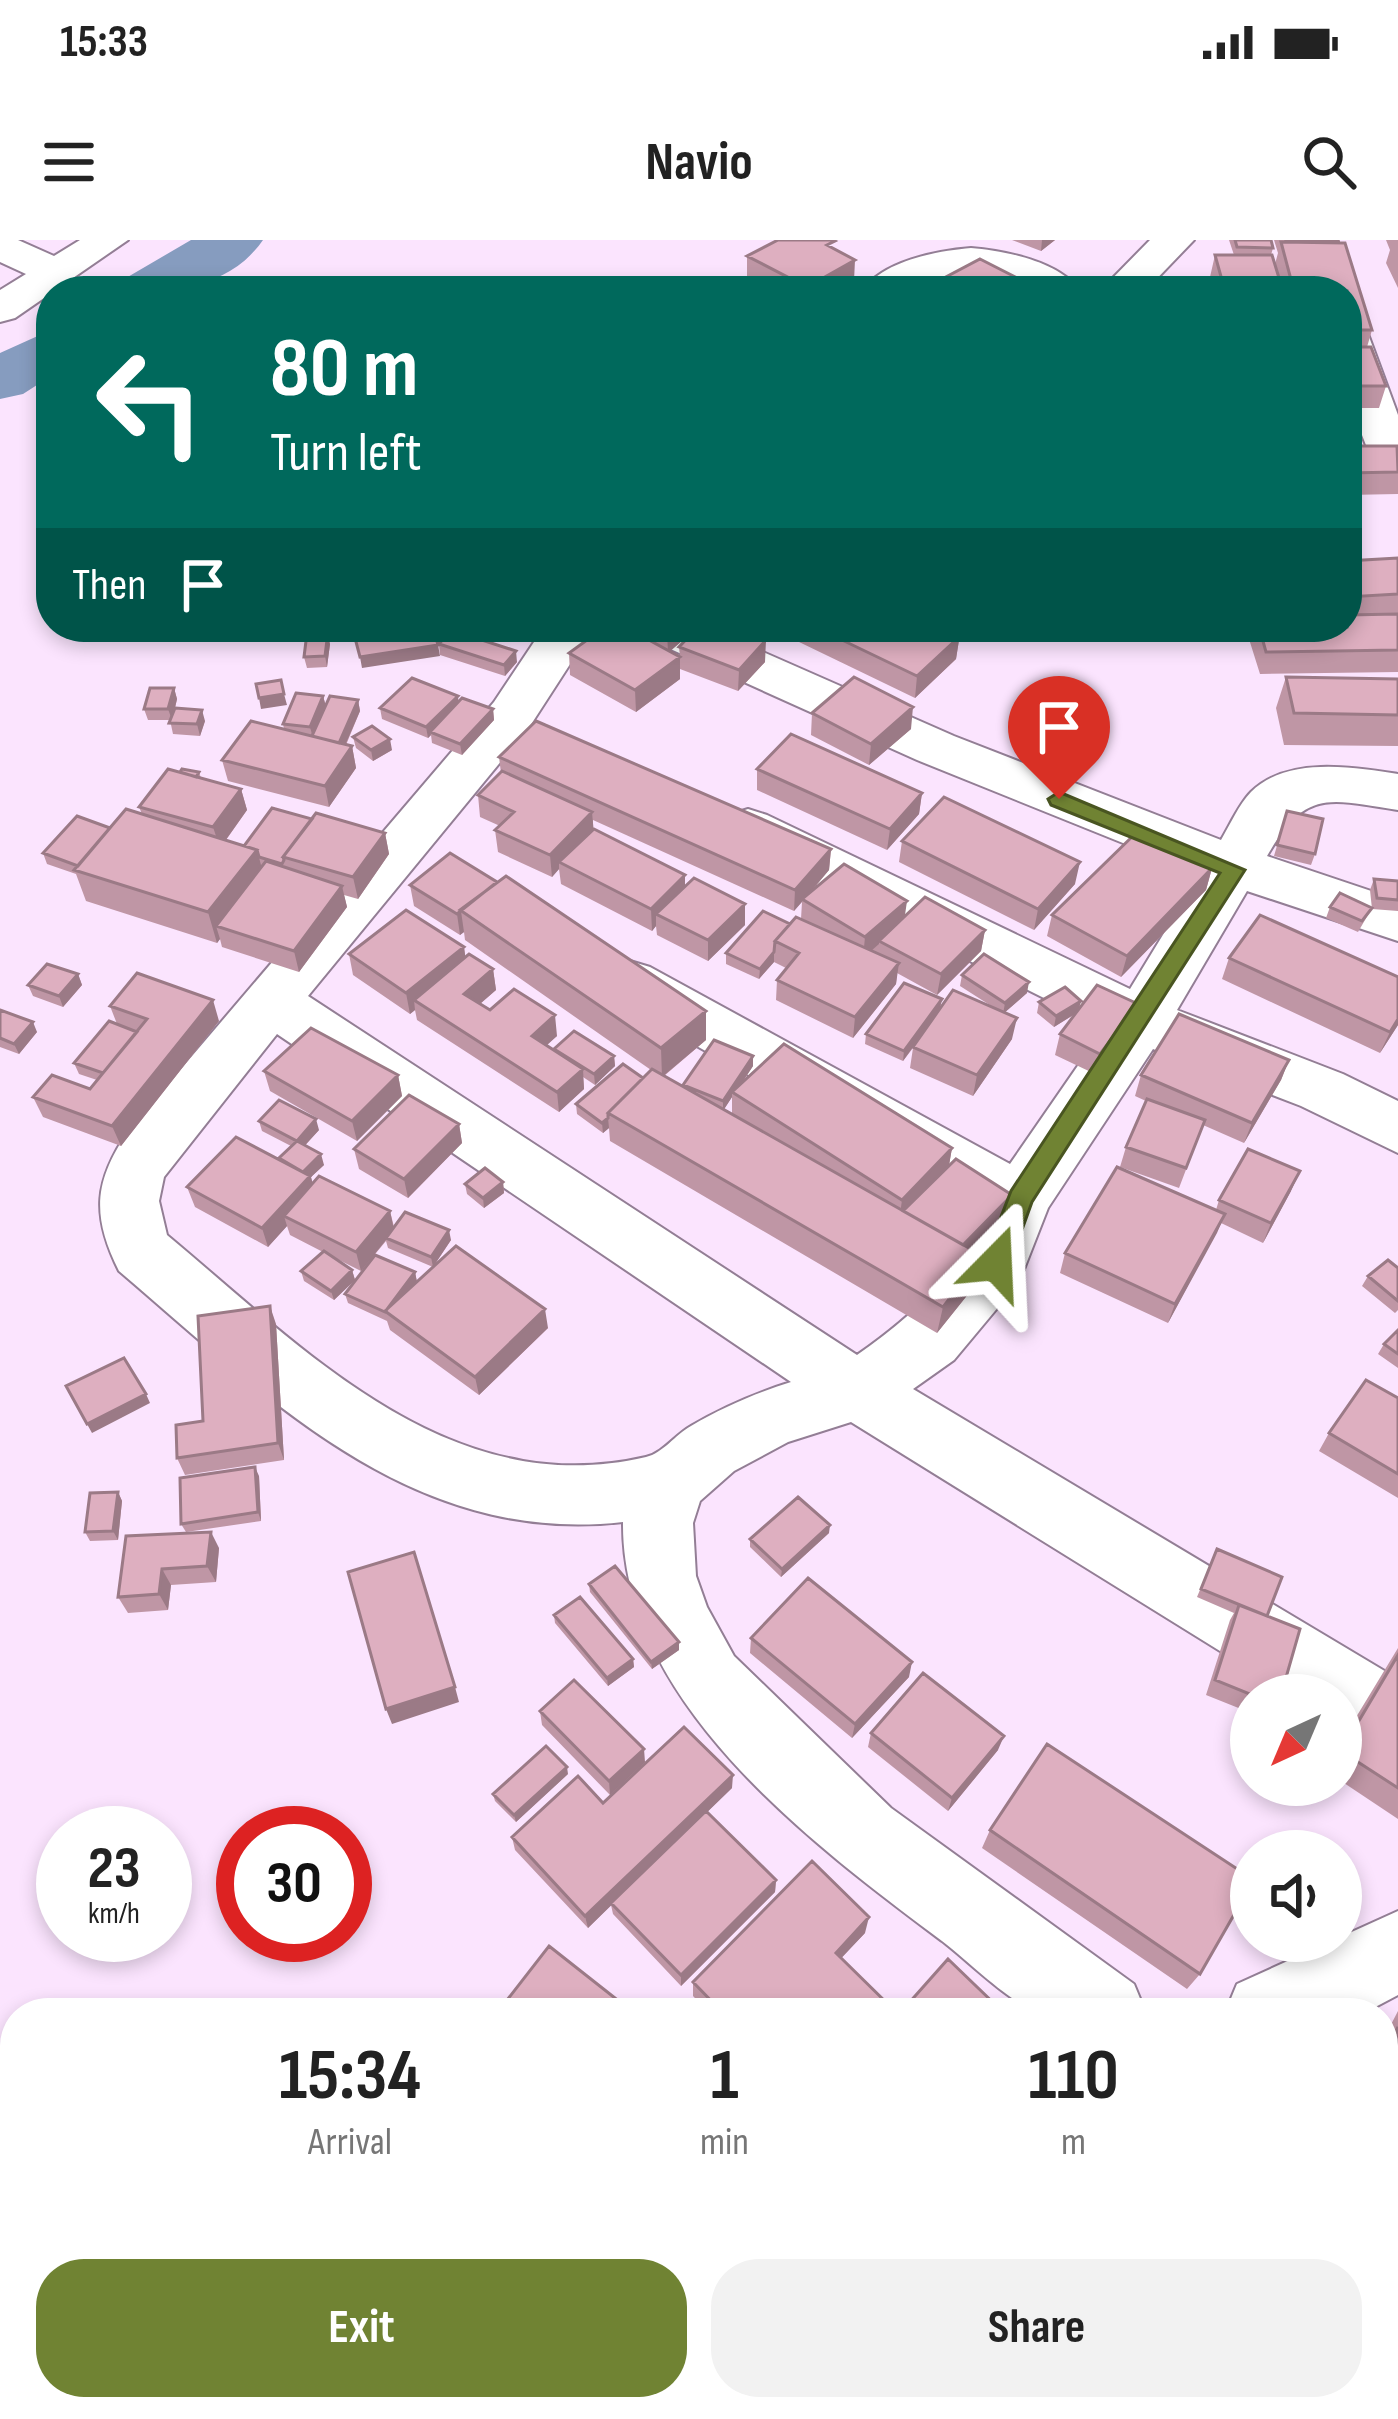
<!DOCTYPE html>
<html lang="en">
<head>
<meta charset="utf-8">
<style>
  body { margin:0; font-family:"Sofia Sans Condensed",sans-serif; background:#f2f2f2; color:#222; height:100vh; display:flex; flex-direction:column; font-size:45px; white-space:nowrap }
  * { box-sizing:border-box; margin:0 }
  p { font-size:39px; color:#767676 }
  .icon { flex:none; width:66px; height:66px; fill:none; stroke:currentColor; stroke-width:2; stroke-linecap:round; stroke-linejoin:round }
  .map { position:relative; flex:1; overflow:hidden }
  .details { position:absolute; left:0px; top:1758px; width:1398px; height:423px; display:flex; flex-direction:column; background:#fff; border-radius:48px 48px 0 0; box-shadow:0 6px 18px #0003 }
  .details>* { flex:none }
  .banner { position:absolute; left:36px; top:36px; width:1326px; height:366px; border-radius:48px; box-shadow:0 6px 18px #0003; background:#00695c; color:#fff; overflow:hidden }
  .needle { width:78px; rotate:224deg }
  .tools { position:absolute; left:1230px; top:1434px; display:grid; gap:24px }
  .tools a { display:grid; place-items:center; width:132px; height:132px; border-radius:50%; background:#fff; box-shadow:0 6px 18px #0003; font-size:60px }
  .speed { position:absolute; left:36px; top:1566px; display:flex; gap:24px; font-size:60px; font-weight:700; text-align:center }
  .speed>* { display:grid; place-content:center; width:156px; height:156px; border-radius:50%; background:#fff; box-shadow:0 6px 18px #0003; line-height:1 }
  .speed small { font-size:30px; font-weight:400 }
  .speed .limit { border:18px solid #d22; background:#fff; color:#111 }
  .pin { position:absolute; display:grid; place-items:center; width:102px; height:102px; color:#fff; margin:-123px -51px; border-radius:50% 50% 50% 0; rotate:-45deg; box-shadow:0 0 12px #0007 }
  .pin .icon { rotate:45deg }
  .me { position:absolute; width:132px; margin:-66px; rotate:21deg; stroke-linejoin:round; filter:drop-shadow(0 0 9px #0008) }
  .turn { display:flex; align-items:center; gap:42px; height:252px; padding:0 36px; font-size:54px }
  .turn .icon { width:156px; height:156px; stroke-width:2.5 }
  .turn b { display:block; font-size:84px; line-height:102px }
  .then { display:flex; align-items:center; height:114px; padding:0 36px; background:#0003; gap:24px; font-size:45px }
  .eta { display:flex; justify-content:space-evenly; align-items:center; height:204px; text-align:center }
  .eta b { font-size:72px; font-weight:700; line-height:84px }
  .primary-button { display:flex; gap:24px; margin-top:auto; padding:24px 36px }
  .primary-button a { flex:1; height:138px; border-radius:48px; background:#708333; color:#fff; font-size:48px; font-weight:700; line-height:138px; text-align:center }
  .primary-button a+a { background:#f2f2f2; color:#222 }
  .status { display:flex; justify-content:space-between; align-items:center; height:84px; padding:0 60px; background:#fff; direction:ltr }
  .status svg { height:33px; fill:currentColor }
  header { display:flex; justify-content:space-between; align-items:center; height:156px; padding:0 36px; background:#fff; font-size:54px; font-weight:700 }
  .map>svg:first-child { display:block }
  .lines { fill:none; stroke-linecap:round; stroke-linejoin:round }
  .river { fill:#869cbf; fill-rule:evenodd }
  .street-casing { stroke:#937e95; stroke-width:4 }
  .street { fill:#fff; fill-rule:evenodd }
  .wall { fill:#bf96a5; fill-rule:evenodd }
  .shaded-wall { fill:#9b7a86 }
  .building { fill:#deafc0; stroke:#9b7a86; stroke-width:3 }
  .route { fill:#708333; stroke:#495521; stroke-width:3 }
</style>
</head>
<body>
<div class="status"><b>15:33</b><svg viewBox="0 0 49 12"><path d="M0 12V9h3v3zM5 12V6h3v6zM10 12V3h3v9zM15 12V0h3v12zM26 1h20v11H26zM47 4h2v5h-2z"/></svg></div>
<header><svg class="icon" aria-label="menu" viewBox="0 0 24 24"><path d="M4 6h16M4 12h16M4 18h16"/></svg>Navio<svg class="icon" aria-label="search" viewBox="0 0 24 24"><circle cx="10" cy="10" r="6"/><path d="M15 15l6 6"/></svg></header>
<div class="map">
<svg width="1398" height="2179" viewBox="0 0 1398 2179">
  <rect width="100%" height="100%" fill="#fbe4fe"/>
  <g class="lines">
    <path class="river" d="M191 0H263C228 50 172 51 117 51L126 38Z
      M51 90V136L23 154 0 159V113Z"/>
    <g class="street-casing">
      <path id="street" d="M0 0H18L54 16 80 0H128L15 78 0 82V50L26 34 0 22Z
        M1150 0H1194L1145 51H1100Z
        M971 8C1005 11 1059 21 1080 51H1028L971 33 944 37 913 51H862C883 21 936 11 971 8Z
        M1347 81 1362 85 1368 94 1398 175V230L1375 228 1347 157Z
        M544 387H594L530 486 308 756 857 1115C913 1076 960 1033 985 969L610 757 601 742 610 727 630 721 650 727 1010 924 1104 788 729 601 721 588 729 575 748 569 767 575 1130 749 1200 634 917 520 646 398 639 387H706L954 496 1221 600C1230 585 1239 564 1251 552 1287 516 1354 527 1398 534V570C1326 559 1306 549 1267 616L1398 660V701L1247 651 1177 770 1343 834 1398 861V913L1301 866 1153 809 1048 968 1019 1042 954 1120 913 1149 1398 1439V1516L1341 1486V1455H1291L851 1182 788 1202 734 1231 700 1261 693 1283 696 1336 707 1367 734 1416 891 1568 1134 1744 1146 1773C1120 1773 1059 1781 1037 1772 1009 1762 967 1720 942 1701 811 1603 621 1461 623 1282 411 1306 267 1157 119 1031 91 975 94 941 129 890L494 462ZM277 794 791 1142C756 1153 723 1167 691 1186 675 1195 663 1213 646 1217 449 1263 304 1109 167 995L159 961 164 937Z
        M1398 1671V1755L1364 1773H1225L1237 1744Z"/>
    </g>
    <use href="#street" class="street"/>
  </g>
  <path class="wall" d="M1012 0H1055L1041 11Z
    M1229 0H1271L1273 8 1271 15 1275 24 1278 13 1274 0H1338L1372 90 1367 107 1386 146 1379 168H1347V51H1214L1210 37 1215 15H1234Z
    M1386 0H1398V48L1386 23 1390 10Z
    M747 16 854 41 837 51H772L747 38Z
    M944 38 1028 51H943Z
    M1347 206 1398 208V254L1347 255Z
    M1398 318V432L1260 434 1249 399 1252 387H1347V321Z
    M605 387H698L669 412 680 417 679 407 765 422 738 451 680 429V439L636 472 570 435 569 413Z
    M768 387H972L959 400 956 419 915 458Z
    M330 404 327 427 307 428 304 417Z
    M439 404 517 422 505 436 440 415Z
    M1286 437 1398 439V506L1284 505 1276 468Z
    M174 448 177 459 175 468 205 481 200 496 173 494 170 480H148L144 469Z
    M323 456 326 466 358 460 360 471 346 505 352 506 356 528 329 567 228 541 222 520 284 489 283 484Z
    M458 463 493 469 494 480 462 515 432 503 431 495 428 498 382 479 380 468Z
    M812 473 911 489 869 525 811 495Z
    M353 497 392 510 373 521 356 508Z
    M499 517 831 609 829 630 810 653 905 676 985 690 981 711 937 755 897 733 896 744 853 798 776 760 777 740 786 728 774 722 759 739 726 724V713L801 679 802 662 794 671 593 580V590L745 685 708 721 657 695 656 686 652 691 561 644 559 629 552 637 498 612 495 590 500 586 480 577 478 555 501 533Z
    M757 529 922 553 919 574 887 610 757 550Z
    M180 532H199L201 538 241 549 247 570 226 600 244 606 312 579 385 593 389 614 358 659 344 655 347 667 299 732 222 707 220 699 217 703 86 661 76 634 47 624 43 613 142 574 139 567Z
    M1287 571 1315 614 1311 625 1274 616Z
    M902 601 1075 644 1034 690 899 622Z
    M1212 628 1206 650 1121 737 1047 696 1052 675Z
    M1374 639 1398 641V671L1372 669 1370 650Z
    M410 645 706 771V800L664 836 683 846 753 816V826L742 843 952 908 949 925 1012 955 1007 974 972 1010 977 1043 937 1093 610 901 609 888 603 893 577 874 576 864 643 838 651 830 465 700 464 692 460 695 414 666ZM732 857V874L724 869Z
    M1330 667 1372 668 1358 692 1326 678Z
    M464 707 465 717 493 729 496 750 480 764 490 770 557 796 546 805 554 811 614 816 615 826 595 845 583 837 584 849 559 872 417 780 415 770 410 774 353 735 349 714Z
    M1229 718 1398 785 1380 813 1222 739Z
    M78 734 82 745 63 767 33 756 28 745Z
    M962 735 1027 753 1004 773 1012 799 973 856 910 828 913 808 903 821 865 804 866 794 940 769H996L960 746Z
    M1081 761 1079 768 1138 764 1132 785 1095 834 1055 815 1060 794 1075 774 1054 787 1037 773 1039 762Z
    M110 766 219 781 121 906 43 877 33 857 90 849 97 840 79 834 74 823 117 784Z
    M0 770 37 792 19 814 0 807Z
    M1289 820 1281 840 1244 903 1203 885 1179 948 1120 927 1126 907 1146 861 1135 856 1141 835Z
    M264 831 398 835 402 856 357 901 270 851Z
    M259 881 319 890 305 905 324 925 311 937 312 944 390 971 394 987 451 1000 433 1027 548 1088 479 1155 390 1090 387 1081 348 1063 345 1054 415 1032 417 1042 433 1027 388 1008 386 1001 361 1031 331 1016 352 1030 355 1040 334 1060 304 1041 301 1031 323 1012 290 995 287 986 268 1007 195 967 187 947 280 920 291 906 262 891Z
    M459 884 462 903 408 958 359 929 354 909Z
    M503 942 504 953 484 968 467 954 465 944Z
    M1291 951 1263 1003 1221 983 1168 1083 1060 1033 1065 1013 1216 970 1219 960Z
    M1398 1028V1070L1395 1073 1362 1046 1368 1036Z
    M276 1084 284 1220 185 1235 177 1218Z
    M1398 1090V1128L1378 1114 1384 1104Z
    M1398 1158V1258L1319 1211 1329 1193Z
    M259 1236 261 1281 186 1292 181 1284Z
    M118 1252 122 1261 118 1300 90 1301 85 1292Z
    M829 1293 781 1337 750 1307V1299Z
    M126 1296 219 1308 216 1342 171 1345 168 1370 128 1373 118 1357Z
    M1217 1309 1267 1376 1251 1455V1473L1206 1455 1230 1380 1234 1373 1197 1357Z
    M589 1344 679 1410 652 1429 590 1352Z
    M554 1375 633 1419 634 1427 608 1446 555 1383Z
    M751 1398 909 1437 852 1498 750 1413Z
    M1398 1408V1579L1341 1541V1502Z
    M540 1471 645 1522 610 1555 542 1485Z
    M871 1493 998 1510 948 1571 868 1507Z
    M568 1534 516 1582 495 1561 493 1554Z
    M732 1548 707 1572 776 1640 775 1652 681 1746 613 1674 611 1665 588 1688 515 1610 512 1597 603 1563Z
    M990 1590 1200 1734 1187 1749 982 1608Z
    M865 1693 841 1718 897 1773H709L693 1756V1742Z
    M1398 1771V1844L1383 1834V1800Z"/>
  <path class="shaded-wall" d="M1042 0H1055L1041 11Z
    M855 20 854 41 837 51H806L807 47Z
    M335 387H418L337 398Z
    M672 387H698L668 413 667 391Z
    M954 387H972L959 400 956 419 915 458 917 436 952 403Z
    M328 392 330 404 327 427 325 416Z
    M766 400 765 422 738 451 739 430Z
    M438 405 440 416 362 428 360 417Z
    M516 411 517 422 505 436 504 425Z
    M680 417V439L636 472 635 450Z
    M174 448 177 459 172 480 168 469Z
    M284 454 287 465 261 469 259 458Z
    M323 456 326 467 313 498 310 487Z
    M458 456 459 468 430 492 431 495 428 498 426 487Z
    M358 460 360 471 340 517 338 506Z
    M913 467 911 489 869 525 871 504Z
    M493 469 494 480 462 515 460 504Z
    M202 470 205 481 200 496 197 484Z
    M390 499 392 510 373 521 371 510Z
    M352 506 356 528 329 567 325 546Z
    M241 549 247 570 220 608 213 587Z
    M922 553 919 574 887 610 890 589Z
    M592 572 594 594 559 622V629L552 637 550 615Z
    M385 593 389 614 358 659 353 637Z
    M831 609 829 630 794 671 795 650Z
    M257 610 265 640 216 686 220 699 217 703 208 672Z
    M1080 622 1075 644 1034 690 1038 669Z
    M1212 628 1206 650 1121 737 1127 716Z
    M685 635V656L656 674V686L652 691 651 669Z
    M342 646 347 667 299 732 294 711Z
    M907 661 904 682 879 701V704L863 718 865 697Z
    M745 664V685L708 721V700Z
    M461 671 464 692 460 695 457 674Z
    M985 690 981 711 937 755 941 734Z
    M464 707 467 728 414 760 415 770 410 774 406 753Z
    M774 712V722L759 739 760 729Z
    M899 723 896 744 853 798 855 777Z
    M493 729 496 750 467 775 464 754Z
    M78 734 82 745 63 767 59 756Z
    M1029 742 1027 753 1003 774 1005 763Z
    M942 759 940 769 903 821 904 811Z
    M213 760 219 781 121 906 112 886Z
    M1081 761 1078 772 1054 787 1056 776Z
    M1138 764 1132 785 1095 834 1100 814Z
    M706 771V800L662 837 661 808Z
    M555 775 557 796 534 817 532 796Z
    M1017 778 1012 799 973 856 977 835Z
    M1398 779V785L1380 813 1390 792Z
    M33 782 37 792 19 814 14 804Z
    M614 816 615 826 595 845 594 834Z
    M753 816V826L735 853 732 852V857L723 871V861Z
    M1289 820 1281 840 1244 903 1252 883Z
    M583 829 584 849 559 872 557 852Z
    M398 835 402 856 357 901 352 881Z
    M608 878 609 888 603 893 602 883Z
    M316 879 319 890 300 911 297 901Z
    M459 884 462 903 408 958 404 939Z
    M952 908 947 937 898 988 902 960Z
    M321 914 324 925 311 937 316 955 284 976 287 986 268 1007 262 988 303 932Z
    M1300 931 1291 951 1263 1003 1271 983Z
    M503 942 504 953 484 968 483 958Z
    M1012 955 1007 974 954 1028 958 1009Z
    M390 971 394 990 361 1031 356 1012Z
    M1225 974 1217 993 1168 1083 1175 1064Z
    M449 990 451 1000 433 1027 431 1017Z
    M983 1016 977 1043 937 1093 943 1067Z
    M352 1030 355 1040 334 1060 331 1051Z
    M415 1032 417 1042 386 1072Z
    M270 1066 276 1084 284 1220 278 1203Z
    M545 1069 548 1088 479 1155 475 1137Z
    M146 1154 150 1163 92 1193 87 1184Z
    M255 1227 259 1236 261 1281 258 1272Z
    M118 1252 122 1261 118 1300 113 1291Z
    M830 1285 829 1293 781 1337 782 1329Z
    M211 1292 219 1308 216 1342 207 1326Z
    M162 1329 171 1345 168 1370 159 1354Z
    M679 1402V1410L652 1429 651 1422Z
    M633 1419 634 1427 608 1446 607 1438Z
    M912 1422 909 1437 852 1498 855 1484Z
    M455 1447 459 1462 392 1484 386 1469Z
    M1004 1496 998 1510 948 1571 952 1558Z
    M644 1509 645 1522 610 1555 609 1541Z
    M567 1527 568 1534 516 1582 514 1575Z
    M733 1535 732 1548 588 1688 585 1676Z
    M776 1640 775 1652 681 1746V1735Z
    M869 1677 865 1693 832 1728 836 1713Z"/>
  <path class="building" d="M778 0H833L835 1 827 5 855 20 807 47 747 16Z
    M1235 0H1271L1273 8 1237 7Z
    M1286 0H1338L1339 3 1287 2Z
    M1281 2 1345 3 1372 90H1347V51H1294Z
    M1215 15H1272L1283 51H1225Z
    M980 19 1029 44 1017 51H969L944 38Z
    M917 45 928 51H907Z
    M1347 107H1371L1386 146H1347Z
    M1347 206H1397L1398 232 1347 233Z
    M1398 318V354L1347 357V321Z
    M1398 374V410L1266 412 1259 387H1347V375Z
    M433 387 438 405 360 417 355 398Z
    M605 387H625L680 417 635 450 569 413Z
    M698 387H730L766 400 739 430 679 407Z
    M815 387H938L959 397 917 436Z
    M451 390 516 411 504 425 439 404Z
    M328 392 325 416 304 417 307 393Z
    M854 437 913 467 871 504 812 473Z
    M1286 437 1398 439V475L1294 473Z
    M412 438 458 456 426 487 380 468Z
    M281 440 284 454 259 458 256 444Z
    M150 448H174L168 469H144Z
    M296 453 323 456 310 487 283 484Z
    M330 456 358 460 339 503 312 496Z
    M462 458 493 469 460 504 430 492Z
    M175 468 202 470 197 484 169 483Z
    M251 481 352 506 325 546 222 520Z
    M536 481 831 609 795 650 499 517Z
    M372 486 390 499 371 510 353 497Z
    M791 494 922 553 890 589 757 529Z
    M168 529 241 549 213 587 139 567Z
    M182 529 199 532 196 537 180 532Z
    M502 531 592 572 550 615 495 590 514 572 478 555Z
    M944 557 1080 622 1038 669 902 601Z
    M272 568 312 579 283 617 284 620 282 624 259 617 257 610 244 606Z
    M126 569 257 610 208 672 74 630Z
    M1287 571 1323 579 1315 614 1277 605Z
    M316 573 385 593 353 637 283 617Z
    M77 576 110 588 78 626 43 613Z
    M594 589 685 635 651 669 559 622Z
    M1139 590 1212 628 1127 716 1052 675Z
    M450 613 497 642 457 674 410 645Z
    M266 621 342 646 294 711 216 686Z
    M844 624 907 661 865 697 802 659Z
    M506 636 706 771 661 808 460 670Z
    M694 638 745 664 708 700 656 674Z
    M1374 639 1398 641V660L1377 658Z
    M1340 653 1372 668 1362 681 1330 667Z
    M925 657 985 690 941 734 879 701Z
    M406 670 464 707 406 753 349 714Z
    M763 671 790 684 775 701 774 712 760 729 726 713Z
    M1260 675 1398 737V779L1390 792 1229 718Z
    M796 677 899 723 855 777 777 740 799 713 775 701Z
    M469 714 493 729 464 754 490 770 514 749 555 775 532 796 583 829 557 852 414 760Z
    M984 714 1029 742 1005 763 962 735Z
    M47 724 78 734 59 756 28 745Z
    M137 733 213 760 112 886 33 857 52 835 90 849 147 779 110 766Z
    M904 743 942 759 904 811 866 794Z
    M1097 745 1138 764 1100 814 1060 794Z
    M1065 747 1081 761 1056 776 1039 762Z
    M953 750 1017 778 977 835 913 807Z
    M0 770 33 782 14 804 0 798Z
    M1179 774 1289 820 1252 883 1141 835Z
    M109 781 137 792 103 833 74 823Z
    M311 788 398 835 352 881 264 831Z
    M574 791 614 816 594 834 554 809Z
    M714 800 753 816 723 861 683 845Z
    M784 804 952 908 902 960 732 852Z
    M623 824 643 838 608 873V878L602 883 576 864Z
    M652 829 983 1016 943 1067 608 873Z
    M409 855 459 884 404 939 354 909Z
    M1147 859 1205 880 1186 928 1126 907Z
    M279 860 316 879 297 901 259 881Z
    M236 897 310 936 262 988 187 947Z
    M297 901 321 914 303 932 279 918Z
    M1248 909 1300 931 1271 983 1219 960Z
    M956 919 1012 955 963 1005 903 971Z
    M1117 927 1225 974 1175 1064 1065 1013Z
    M485 928 503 942 483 958 465 944Z
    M319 936 390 971 356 1012 284 976Z
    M405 972 449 990 431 1017 386 998Z
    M456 1006 545 1069 475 1137 385 1071Z
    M324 1011 352 1030 331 1051 301 1031Z
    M375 1015 415 1032 385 1072 345 1054Z
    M1388 1020 1398 1028V1061L1368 1036Z
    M270 1066 278 1203 177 1218 176 1185 203 1181 198 1076Z
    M1398 1090V1114L1384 1104Z
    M124 1118 146 1154 87 1184 66 1146Z
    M1366 1140 1398 1158V1234L1329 1193Z
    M255 1227 258 1272 181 1284 180 1238Z
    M118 1252 113 1291 85 1292 90 1253Z
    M798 1257 830 1285 782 1329 750 1299Z
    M211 1292 207 1326 162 1329 159 1354 118 1357 126 1296Z
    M1217 1309 1282 1337 1267 1376 1201 1349Z
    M414 1312 455 1447 386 1469 348 1332Z
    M615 1326 679 1402 651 1422 589 1344Z
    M808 1338 912 1422 855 1484 751 1398Z
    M580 1357 633 1419 607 1438 554 1375Z
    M1239 1365 1300 1389 1281 1455H1252L1215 1440Z
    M1398 1415V1548L1341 1511Z
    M923 1433 1004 1496 952 1558 871 1493Z
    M574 1440 644 1509 609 1541 540 1471Z
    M684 1487 733 1535 585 1676 512 1597 578 1536 603 1563Z
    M1047 1504 1251 1638V1645L1200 1734 990 1590Z
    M546 1506 567 1527 514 1575 493 1554Z
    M706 1571 776 1640 681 1735 611 1663Z
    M812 1621 869 1677 836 1713 897 1773H723L693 1742Z
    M549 1706 634 1773H497Z
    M948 1719 1004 1773H900Z
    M1398 1787V1826L1383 1816Z
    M604 2166H750L740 2179H615Z"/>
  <path class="route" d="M1059 552 1245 630 1032 962 1010 1023 996 1034 983 1023 1011 951 1220 633 1051 565 1048 559Z"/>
</svg>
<div class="tools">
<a><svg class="needle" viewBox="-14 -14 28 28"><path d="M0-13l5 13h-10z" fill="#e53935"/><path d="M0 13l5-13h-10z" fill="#767676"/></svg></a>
<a><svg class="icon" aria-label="sound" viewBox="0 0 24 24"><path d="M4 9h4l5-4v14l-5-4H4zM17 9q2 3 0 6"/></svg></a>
</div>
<div class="speed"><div>23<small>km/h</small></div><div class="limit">30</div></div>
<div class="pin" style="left:1059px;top:559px;background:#d93025"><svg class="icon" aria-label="arrive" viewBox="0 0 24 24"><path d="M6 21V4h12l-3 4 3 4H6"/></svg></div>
<svg class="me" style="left:996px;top:1023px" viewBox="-20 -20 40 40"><path d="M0-17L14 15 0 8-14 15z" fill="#708333" stroke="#fff" stroke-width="4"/></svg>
<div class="banner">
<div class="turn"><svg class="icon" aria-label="left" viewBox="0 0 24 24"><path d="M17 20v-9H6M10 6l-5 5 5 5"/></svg><div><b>80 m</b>Turn left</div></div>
<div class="then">Then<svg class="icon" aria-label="arrive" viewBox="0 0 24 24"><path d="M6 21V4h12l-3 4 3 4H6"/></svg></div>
</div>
<section class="details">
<div class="eta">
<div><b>15:34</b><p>Arrival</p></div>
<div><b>1</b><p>min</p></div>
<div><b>110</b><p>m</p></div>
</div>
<div class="primary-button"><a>Exit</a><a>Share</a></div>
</section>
</div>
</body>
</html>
